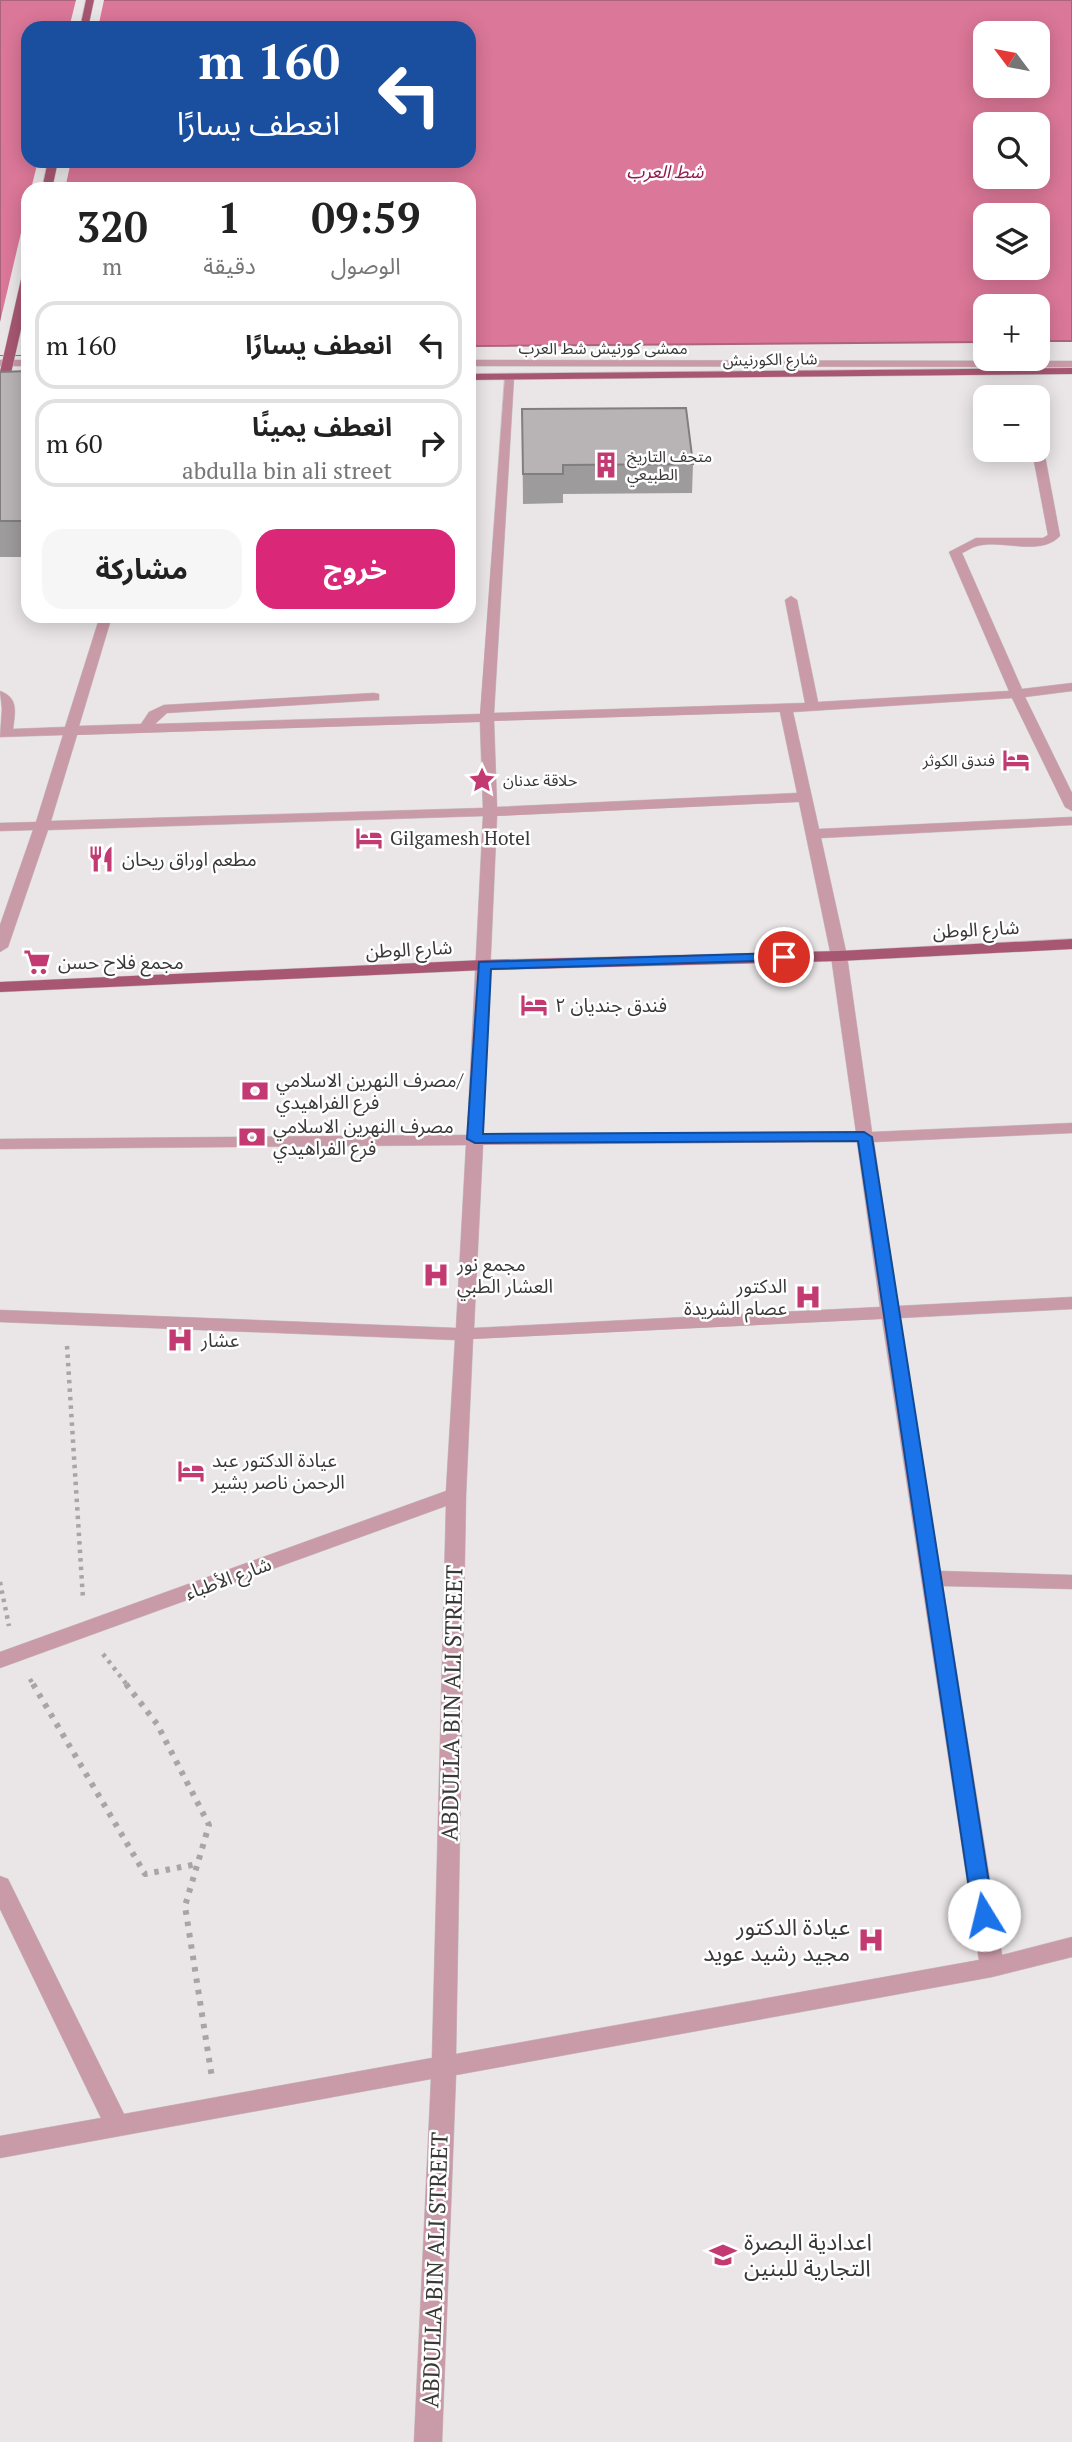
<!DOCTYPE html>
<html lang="ar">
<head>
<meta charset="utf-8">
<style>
  body { margin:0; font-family:"PT Serif","Noto Sans Arabic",serif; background:#f6f6f6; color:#222; direction:rtl; height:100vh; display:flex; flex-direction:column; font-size:26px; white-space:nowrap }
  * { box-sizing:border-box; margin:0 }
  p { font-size:23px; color:#767676 }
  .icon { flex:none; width:38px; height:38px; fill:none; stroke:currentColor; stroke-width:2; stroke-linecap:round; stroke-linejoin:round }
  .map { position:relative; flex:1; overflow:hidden; direction:ltr }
  .sheet { position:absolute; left:21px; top:182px; width:455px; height:441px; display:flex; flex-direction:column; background:#fff; border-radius:21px; box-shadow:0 4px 18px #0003; direction:rtl }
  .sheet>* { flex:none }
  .guide { position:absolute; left:21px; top:21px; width:455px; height:147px; border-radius:21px; box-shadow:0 4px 18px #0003; direction:rtl; background:#1a4fa0; color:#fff; overflow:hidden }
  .needle { width:46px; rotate:302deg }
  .buttons { position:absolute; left:973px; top:21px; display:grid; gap:14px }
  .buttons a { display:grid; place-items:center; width:77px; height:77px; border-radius:14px; background:#fff; box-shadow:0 4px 18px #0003; font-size:35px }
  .pin { position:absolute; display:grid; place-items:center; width:60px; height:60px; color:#fff; margin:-30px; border:4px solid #fff; border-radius:50%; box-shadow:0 2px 7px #0007 }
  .me { position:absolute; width:77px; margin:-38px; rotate:351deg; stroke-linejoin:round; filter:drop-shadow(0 0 5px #0008) }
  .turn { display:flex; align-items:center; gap:24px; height:147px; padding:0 21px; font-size:32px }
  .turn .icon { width:91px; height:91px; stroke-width:2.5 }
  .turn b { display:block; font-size:49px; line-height:60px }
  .eta { display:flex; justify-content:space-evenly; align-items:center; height:119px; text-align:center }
  .eta b { font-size:42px; font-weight:700; line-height:49px }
  .button { display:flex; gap:14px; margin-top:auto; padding:14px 21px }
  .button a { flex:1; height:80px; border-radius:21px; background:#db2777; color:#fff; font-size:28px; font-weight:700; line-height:80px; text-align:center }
  .button a+a { background:#f6f6f6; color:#222 }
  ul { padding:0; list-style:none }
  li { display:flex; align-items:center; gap:21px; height:88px; margin:0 14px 10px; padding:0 7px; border:4px solid #e0e0e0; border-radius:21px }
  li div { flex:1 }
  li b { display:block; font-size:26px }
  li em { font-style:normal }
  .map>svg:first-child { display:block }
  .water { fill:#db7798; stroke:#aa647b; stroke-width:2; fill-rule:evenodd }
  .pier { fill:#eae6e7 }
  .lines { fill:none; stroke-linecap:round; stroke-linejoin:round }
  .minor-casing { stroke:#c7c3c4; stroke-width:1 }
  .major-casing { stroke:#c7c3c4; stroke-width:1 }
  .path-far1 { stroke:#a8a5a6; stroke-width:4.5; stroke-dasharray:3.5 5; stroke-linecap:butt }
  .path { stroke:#a8a5a6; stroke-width:6; stroke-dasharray:4.5 7; stroke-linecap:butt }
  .minor { fill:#c99aa7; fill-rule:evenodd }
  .major { fill:#a85772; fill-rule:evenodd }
  .major-bridge-far1-casing { stroke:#c7c3c4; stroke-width:10; stroke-linecap:butt }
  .major-bridge-casing { stroke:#c7c3c4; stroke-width:12; stroke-linecap:butt }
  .major-bridge-far1 { stroke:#a85772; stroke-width:9 }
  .major-bridge { stroke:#a85772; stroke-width:11 }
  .wall { fill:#9e9b9c }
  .building { fill:#b8b4b5; stroke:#817e7f; stroke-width:2 }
  .route { fill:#1a73e8; stroke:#114b97; stroke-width:2 }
  .labels { text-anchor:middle; stroke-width:5; stroke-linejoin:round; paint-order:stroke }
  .far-street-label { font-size:16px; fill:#393838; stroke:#fff }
  .far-poi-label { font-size:16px; fill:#393838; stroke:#fff; text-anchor:start }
  .far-water-label { font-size:18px; font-style:italic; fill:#92194f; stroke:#fff }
  .poi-label { font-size:19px; fill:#393838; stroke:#fff; text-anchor:start }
  .street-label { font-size:19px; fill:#393838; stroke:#fff }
  .near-street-label { font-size:23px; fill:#393838; stroke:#fff }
  .near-poi-label { font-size:23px; fill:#393838; stroke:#fff; text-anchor:end }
</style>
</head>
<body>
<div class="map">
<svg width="1072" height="2442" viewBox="0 0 1072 2442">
  <rect width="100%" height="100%" fill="#eae6e7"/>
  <path class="water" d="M0 0H1072V341H1038V306H985V342L469 346V189H28V355H0ZM28 28H469V161H28ZM985 33H1038V86H985ZM985 124H1038V177H985ZM985 215H1038V268H985Z"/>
  <path class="pier" d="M76 0H104L98 28H69Z
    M38 161H71L65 189H31Z
    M28 203V355H0V322Z"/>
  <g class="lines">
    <g class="minor-casing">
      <path id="minor" d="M0 360H28V366H0Z
        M469 360 1072 361V367L469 366Z
        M505 375 514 377 494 713 805 703 785 600 791 596 797 600 818 702 1009 691 949 552 976 538H1043L1048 535 1033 456 1039 453 1045 456 1060 536C1040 557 1003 539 977 546 972 547 967 551 962 553L1022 689 1072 683V691L1025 697 1072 793V811L1065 807 1012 698 793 712 819 829 1072 817V825L821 838 847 956 872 1132 1072 1123V1133L874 1142 898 1306 1072 1297V1309L900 1318 940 1571 1072 1575V1589L943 1586 1002 1955 1072 1937V1957L992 1977 456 2075 442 2442H414L431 2079 0 2158V2136L101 2118 0 1909V1876L8 1879 124 2114 432 2058 446 1506 0 1668V1652L446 1491 455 1340 0 1322V1310L456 1328 466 1145 0 1149V1139L467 1135 483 816 48 830 8 947 0 952V925L33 830 0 831V823L36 822 63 735 0 737 2 709 0 691C19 698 15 712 13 729L65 727 100 616H112L79 726 141 724 149 712 164 705 374 693 379 694V700L167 713 155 724 480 714ZM780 712 797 793 497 807 494 721ZM480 722 483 808 51 821 77 735ZM799 802 831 956 856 1132 483 1135 497 816ZM857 1142 880 1307 474 1328 483 1145ZM882 1319 979 1960 456 2054 466 1495 473 1339Z"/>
    </g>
    <g class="major-casing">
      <path id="major" d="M86 0H94L88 28H80Z
        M48 161H58L52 189H42Z
        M1072 368V374L469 380V374Z
        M1072 939V949L839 961 484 970 0 992V982L484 960 839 951Z"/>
    </g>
    <path class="path-far1" d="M67 1346 83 1599
      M0 1582 9 1626
      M103 1654 128 1686
      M30 1679 34 1686"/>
    <path class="path" d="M33 1684 145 1874 197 1864
      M126 1684 157 1724 209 1825 185 1906 212 2078"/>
    <use href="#minor" class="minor"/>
    <use href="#major" class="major"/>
    <g class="major-bridge-far1-casing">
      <path id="major-bridge-far1" d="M27 279 28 274"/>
    </g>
    <g class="major-bridge-casing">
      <path id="major-bridge" d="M4 379 27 278"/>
    </g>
    <use href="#major-bridge-far1" class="major-bridge-far1"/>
    <use href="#major-bridge" class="major-bridge"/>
  </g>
  <path class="wall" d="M28 371V557H0V372Z
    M522 409 693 464 692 493 563 494V503L523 504Z"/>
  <path class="building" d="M28 371V521H0V372Z
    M686 408 693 464 563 465V474H523L522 409Z"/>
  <path class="route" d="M784 953 791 957 789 960 491 969 483 1134 864 1132 872 1137 994 1915 991 1921 984 1923 976 1921 973 1915 858 1141 475 1143 467 1139 479 962Z"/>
  <defs>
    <g id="building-bare" transform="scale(2.1)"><path d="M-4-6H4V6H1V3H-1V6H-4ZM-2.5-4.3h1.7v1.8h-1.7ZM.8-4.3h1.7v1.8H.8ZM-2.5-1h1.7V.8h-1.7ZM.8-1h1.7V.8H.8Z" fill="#c33971" stroke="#fff" stroke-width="2.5" paint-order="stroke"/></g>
    <g id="hotel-bare" transform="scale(2.1)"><path d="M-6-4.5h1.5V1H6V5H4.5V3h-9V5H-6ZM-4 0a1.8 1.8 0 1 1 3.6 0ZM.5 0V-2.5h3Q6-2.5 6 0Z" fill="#c33971" stroke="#fff" stroke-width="2.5" paint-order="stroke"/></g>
    <g id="sight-bare" transform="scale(2.1)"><path d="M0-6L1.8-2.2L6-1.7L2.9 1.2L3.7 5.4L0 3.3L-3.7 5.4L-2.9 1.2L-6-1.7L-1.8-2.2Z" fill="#c33971" stroke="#fff" stroke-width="2.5" paint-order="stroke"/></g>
    <g id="restaurant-bare" transform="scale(2.1)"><path d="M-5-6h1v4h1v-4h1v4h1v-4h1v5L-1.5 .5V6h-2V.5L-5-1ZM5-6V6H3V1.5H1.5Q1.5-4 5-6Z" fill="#c33971" stroke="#fff" stroke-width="2.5" paint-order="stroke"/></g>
    <g id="supermarket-bare" transform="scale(2.1)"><path d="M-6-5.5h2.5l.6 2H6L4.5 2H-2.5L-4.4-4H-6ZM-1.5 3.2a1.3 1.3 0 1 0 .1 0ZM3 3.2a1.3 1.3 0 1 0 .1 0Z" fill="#c33971" stroke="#fff" stroke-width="2.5" paint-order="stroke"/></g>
    <g id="bank-bare" transform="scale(2.1)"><path d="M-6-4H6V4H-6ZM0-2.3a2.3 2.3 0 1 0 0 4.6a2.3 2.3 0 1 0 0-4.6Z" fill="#c33971" stroke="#fff" stroke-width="2.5" paint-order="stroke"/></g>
    <g id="hospital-bare" transform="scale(2.1)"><path d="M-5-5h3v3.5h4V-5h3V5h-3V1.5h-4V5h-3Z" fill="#c33971" stroke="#fff" stroke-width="2.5" paint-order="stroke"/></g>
    <g id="school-bare" transform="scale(2.1)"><path d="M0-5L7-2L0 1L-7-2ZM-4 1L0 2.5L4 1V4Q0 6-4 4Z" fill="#c33971" stroke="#fff" stroke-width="2.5" paint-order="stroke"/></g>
  </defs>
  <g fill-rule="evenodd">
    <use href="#building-bare" x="606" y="465"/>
    <use href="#hotel-bare" x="1016" y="760"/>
    <use href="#sight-bare" x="482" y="780"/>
    <use href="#hotel-bare" x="369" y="838"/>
    <use href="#restaurant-bare" x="101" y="859"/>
    <use href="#supermarket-bare" x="37" y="962"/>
    <use href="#hotel-bare" x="534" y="1005"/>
    <use href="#bank-bare" x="255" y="1091"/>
    <use href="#bank-bare" x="252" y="1137"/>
    <use href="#hospital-bare" x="436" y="1275"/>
    <use href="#hospital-bare" x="808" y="1297"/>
    <use href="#hospital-bare" x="180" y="1340"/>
    <use href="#hotel-bare" x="191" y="1471"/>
    <use href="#hospital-bare" x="871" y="1940"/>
    <use href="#school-bare" x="723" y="2255"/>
  </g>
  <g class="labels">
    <g class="far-street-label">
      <text x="603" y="354">ممشى كورنيش شط العرب</text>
      <text transform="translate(770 359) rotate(-1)" y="6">شارع الكورنيش</text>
    </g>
    <g class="far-poi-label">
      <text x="627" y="462">متحف التاريخ<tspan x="627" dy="18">الطبيعي</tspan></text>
      <text x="995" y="766" text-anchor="end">فندق الكوثر</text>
      <text x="503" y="786">حلاقة عدنان</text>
    </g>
    <g class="far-water-label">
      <text x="665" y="178">شط العرب</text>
    </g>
    <g class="poi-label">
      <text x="390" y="845">Gilgamesh Hotel</text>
      <text x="122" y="866">مطعم اوراق ريحان</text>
      <text x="58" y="969">مجمع فلاح حسن</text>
      <text x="555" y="1012">فندق جنديان ٢</text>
      <text x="276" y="1087">مصرف النهرين الاسلامي/<tspan x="276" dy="22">فرع الفراهيدي</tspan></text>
      <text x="273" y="1133">مصرف النهرين الاسلامي<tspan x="273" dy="22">فرع الفراهيدي</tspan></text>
      <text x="457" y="1271">مجمع نور<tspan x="457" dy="22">العشار الطبي</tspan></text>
      <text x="787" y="1293" text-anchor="end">الدكتور<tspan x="787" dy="22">عصام الشريدة</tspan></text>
      <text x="201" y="1347">عشار</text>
      <text x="212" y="1467">عيادة الدكتور عبد<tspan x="212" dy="22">الرحمن ناصر بشير</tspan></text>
    </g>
    <g class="street-label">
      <text transform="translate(976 929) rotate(-3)" y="7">شارع الوطن</text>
      <text transform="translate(409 949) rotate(-3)" y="7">شارع الوطن</text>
      <text transform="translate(228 1578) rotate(-20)" y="7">شارع الأطباء</text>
    </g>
    <g class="near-street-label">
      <text transform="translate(452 1703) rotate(-89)" y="8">ABDULLA BIN ALI STREET</text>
      <text transform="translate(435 2270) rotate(-88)" y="8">ABDULLA BIN ALI STREET</text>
    </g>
    <g class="near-poi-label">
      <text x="850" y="1935">عيادة الدكتور<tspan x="850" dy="26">مجيد رشيد عويد</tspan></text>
      <text x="744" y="2250" text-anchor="start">اعدادية البصرة<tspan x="744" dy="26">التجارية للبنين</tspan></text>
    </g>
  </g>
</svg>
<div class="buttons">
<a><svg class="needle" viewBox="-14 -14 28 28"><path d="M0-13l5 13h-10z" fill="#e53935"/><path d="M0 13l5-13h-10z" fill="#767676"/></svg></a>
<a><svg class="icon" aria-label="search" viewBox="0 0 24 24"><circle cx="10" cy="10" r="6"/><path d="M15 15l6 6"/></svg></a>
<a><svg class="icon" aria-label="layers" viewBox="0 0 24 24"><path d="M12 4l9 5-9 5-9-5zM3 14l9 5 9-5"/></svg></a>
<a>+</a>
<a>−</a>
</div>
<div class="pin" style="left:784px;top:957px;background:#d93025"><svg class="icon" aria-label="arrive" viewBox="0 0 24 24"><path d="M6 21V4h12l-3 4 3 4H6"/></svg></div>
<svg class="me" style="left:984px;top:1915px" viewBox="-20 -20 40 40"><circle r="19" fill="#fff"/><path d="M0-13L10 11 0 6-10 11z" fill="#1a73e8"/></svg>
<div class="guide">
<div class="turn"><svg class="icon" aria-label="left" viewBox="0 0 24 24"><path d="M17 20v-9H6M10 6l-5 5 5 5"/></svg><div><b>160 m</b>انعطف يسارًا</div></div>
</div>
<section class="sheet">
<div class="eta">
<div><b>09:59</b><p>الوصول</p></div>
<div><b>1</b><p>دقيقة</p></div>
<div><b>320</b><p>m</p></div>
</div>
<ul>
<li><svg class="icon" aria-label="left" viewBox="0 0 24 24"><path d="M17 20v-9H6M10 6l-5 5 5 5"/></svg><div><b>انعطف يسارًا</b></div><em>160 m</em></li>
<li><svg class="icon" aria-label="right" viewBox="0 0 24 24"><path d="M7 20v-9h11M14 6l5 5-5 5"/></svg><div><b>انعطف يمينًا</b><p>abdulla bin ali street</p></div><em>60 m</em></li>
</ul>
<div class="button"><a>خروج</a><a>مشاركة</a></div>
</section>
</div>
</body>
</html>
